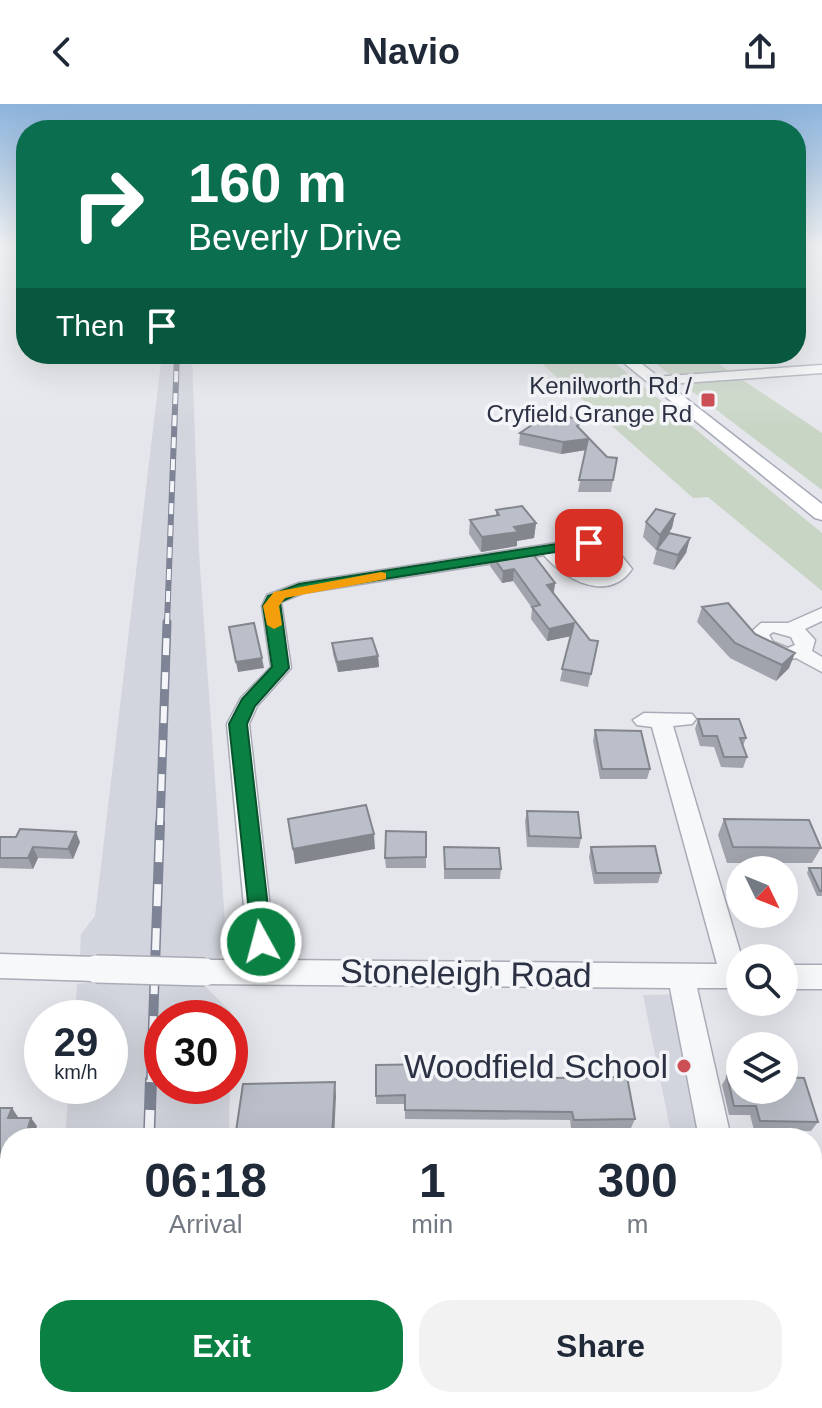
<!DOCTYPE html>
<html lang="en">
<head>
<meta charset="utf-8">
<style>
  body { margin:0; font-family:Arial,sans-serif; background:#f2f2f3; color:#1f2937; height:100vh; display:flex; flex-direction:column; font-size:30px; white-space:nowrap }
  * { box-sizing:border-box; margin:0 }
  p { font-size:26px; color:#747a83 }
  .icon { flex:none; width:44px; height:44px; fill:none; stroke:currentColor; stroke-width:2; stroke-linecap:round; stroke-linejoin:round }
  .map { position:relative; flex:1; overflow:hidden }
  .panel { position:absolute; left:0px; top:1024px; width:822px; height:280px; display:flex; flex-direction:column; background:#fff; border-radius:32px 32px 0 0; box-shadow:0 8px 32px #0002 }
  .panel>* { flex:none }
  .guide { position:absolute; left:16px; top:16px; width:790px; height:244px; border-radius:32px; box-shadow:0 8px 32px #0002; background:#0b6e4f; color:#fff; overflow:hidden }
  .needle { width:52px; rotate:133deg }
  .buttons { position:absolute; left:726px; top:752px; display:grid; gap:16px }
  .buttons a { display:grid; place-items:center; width:72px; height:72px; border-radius:50%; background:#fff; box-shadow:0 8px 32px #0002; font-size:40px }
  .speed { position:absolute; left:24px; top:896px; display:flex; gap:16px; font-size:40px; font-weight:700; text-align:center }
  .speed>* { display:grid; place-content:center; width:104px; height:104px; border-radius:50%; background:#fff; box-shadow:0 8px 32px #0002; line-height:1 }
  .speed small { font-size:20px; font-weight:400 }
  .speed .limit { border:12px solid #d22; background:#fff; color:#111 }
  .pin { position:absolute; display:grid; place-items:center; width:68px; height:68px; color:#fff; margin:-34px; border-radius:16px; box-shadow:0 4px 12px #0006 }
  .me { position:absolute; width:88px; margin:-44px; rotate:353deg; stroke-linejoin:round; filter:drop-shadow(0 0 6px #0008) }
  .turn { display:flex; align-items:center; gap:28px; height:168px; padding:0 40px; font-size:36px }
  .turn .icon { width:104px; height:104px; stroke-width:2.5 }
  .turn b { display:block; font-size:56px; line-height:68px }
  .then { display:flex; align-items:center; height:76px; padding:0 40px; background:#0003; gap:16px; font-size:30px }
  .eta { display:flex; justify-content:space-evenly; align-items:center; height:136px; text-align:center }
  .eta b { font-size:48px; font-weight:800; line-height:56px }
  .action { display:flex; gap:16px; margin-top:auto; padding:16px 40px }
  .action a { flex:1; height:92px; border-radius:32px; background:#0b8043; color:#fff; font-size:32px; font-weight:800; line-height:92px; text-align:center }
  .action a+a { background:#f2f2f3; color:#1f2937 }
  header { display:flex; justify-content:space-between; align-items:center; height:104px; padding:0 40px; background:#fff; font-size:36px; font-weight:800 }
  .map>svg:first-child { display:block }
  .built { fill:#d2d5dd; fill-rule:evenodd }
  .green { fill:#c8d5c5 }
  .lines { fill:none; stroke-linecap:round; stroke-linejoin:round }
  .minor-casing { stroke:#a9acb6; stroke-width:3 }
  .major-casing { stroke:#a4a9b7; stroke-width:3 }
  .minor { fill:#f7f8fa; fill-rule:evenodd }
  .major { fill:#fff; fill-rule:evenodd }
  .rail-far3-casing { stroke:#7e8495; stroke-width:6 }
  .rail-far2-casing { stroke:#7e8495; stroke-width:9 }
  .rail-far1-casing { stroke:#7e8495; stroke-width:10 }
  .rail-casing { stroke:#7e8495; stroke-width:12 }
  .rail-far3 { stroke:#f4f5f9; stroke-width:4; stroke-dasharray:11; stroke-linecap:butt }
  .rail-far2 { stroke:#f4f5f9; stroke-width:6; stroke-dasharray:17; stroke-linecap:butt }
  .rail-far1 { stroke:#f4f5f9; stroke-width:7; stroke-dasharray:22; stroke-linecap:butt }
  .rail { stroke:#f4f5f9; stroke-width:9; stroke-dasharray:28; stroke-linecap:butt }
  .minor-bridge-casing { stroke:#a9acb6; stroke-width:30; stroke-linecap:butt }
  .minor-bridge { stroke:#f7f8fa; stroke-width:27 }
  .wall { fill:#a1a4ad }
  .shaded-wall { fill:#83868d }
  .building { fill:#bbbfc9; stroke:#83868d; stroke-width:2 }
  .route { fill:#0b8043; stroke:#07532c; stroke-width:2 }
  .slow { fill:#f59e0b }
  .poi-dot { fill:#cb4f55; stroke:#f4f5f9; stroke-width:3 }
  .labels { text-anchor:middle; stroke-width:7; stroke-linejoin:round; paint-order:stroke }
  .far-poi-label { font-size:24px; fill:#2c3244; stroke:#f4f5f9; text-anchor:end }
  .near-street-label { font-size:34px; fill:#2c3244; stroke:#f4f5f9 }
  .near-poi-label { font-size:34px; fill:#2c3244; stroke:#f4f5f9; text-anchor:end }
</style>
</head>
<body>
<header><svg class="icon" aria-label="back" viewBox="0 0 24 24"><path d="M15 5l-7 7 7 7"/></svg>Navio<svg class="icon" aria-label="share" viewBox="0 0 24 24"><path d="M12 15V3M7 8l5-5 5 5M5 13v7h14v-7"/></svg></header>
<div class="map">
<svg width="822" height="1304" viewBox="0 0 822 1304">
  <rect width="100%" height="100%" fill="#e4e6eb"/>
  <path class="built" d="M162 250H192L199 448 226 833 219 855 205 857V882L231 908 229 1034H65L69 982H110V914H75L77 880 94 878 97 853 80 852 81 830 95 812ZM162 914H230V982H162Z
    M693 890 728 1034H672L643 891Z
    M812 1272H822V1304H44V1294H812Z"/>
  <path class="green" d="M531 250H604L822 429V487L708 393 693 394Z
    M643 250H704L822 329V386Z"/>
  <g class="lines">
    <g class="minor-casing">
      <path id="minor" d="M822 261V269L654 281 648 277 654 273Z
        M589 434 612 440 632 465C608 500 564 475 544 451L303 489 281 498 291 564 257 602 249 620 276 856 717 860 652 623 637 621 633 616 644 609 692 610 696 615 692 620 673 622 742 854 740 884H697L731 1034H699L670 884 205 880 195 877 191 868 195 859 205 856H249L227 620 241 594 271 563 262 502 267 491 299 479ZM588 444 600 448 614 465 609 469 586 470 560 448Z
        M822 504V517L805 525 815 536 812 547 822 553V568L796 554 787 556 758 546 750 529 761 519H788ZM773 528 791 533 795 541 788 544 773 538 769 531Z
        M0 850 96 853 106 856 110 865 106 874 96 877 0 874Z
        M784 861H822V885H784Z
        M756 1294H794L795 1304H757Z"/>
    </g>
    <g class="major-casing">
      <path id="major" d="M613 250H629L822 400V416L815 414Z"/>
    </g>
    <use href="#minor" class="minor"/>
    <use href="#major" class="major"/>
    <g class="rail-far3-casing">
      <path id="rail-far3" d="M167 520 177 250"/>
    </g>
    <g class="rail-far2-casing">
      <path id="rail-far2" d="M160 721 167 518"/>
    </g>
    <g class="rail-far1-casing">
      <path id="rail-far1" d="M151 978 160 719"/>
    </g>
    <g class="rail-casing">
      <path id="rail" d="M149 1034 151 976
        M141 1294V1304"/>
    </g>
    <use href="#rail-far3" class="rail-far3"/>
    <use href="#rail-far2" class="rail-far2"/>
    <use href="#rail-far1" class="rail-far1"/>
    <use href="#rail" class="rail"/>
    <g class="minor-bridge-casing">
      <path id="minor-bridge" d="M96 865 205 868"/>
    </g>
    <use href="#minor-bridge" class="minor-bridge"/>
  </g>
  <path class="wall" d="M581 327 607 353 617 354 611 388H578L586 346 561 350 519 341 520 329Z
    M496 406 536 419 534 434 517 437V442L481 448 469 430 470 416 496 412Z
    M675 410 672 424 669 429 690 434 686 449 674 466 653 460 657 445 659 442 656 446 643 433 646 418Z
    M491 450 555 479 554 489 590 536 598 537 588 583 560 577 570 532 547 537 531 515 532 504 513 477 502 479 490 462Z
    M702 503 795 549 789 564 776 577 730 554 697 518Z
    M332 539 378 552 379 563 338 568 333 550Z
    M698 615 746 634 743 642 747 653 743 664 721 663 714 643 700 642 695 625Z
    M595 626 650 665 647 675H600L593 637Z
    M527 707 581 734 579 744 527 743 525 717Z
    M724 715 821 744 812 759H727L718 731Z
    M426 728V764H386L385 754Z
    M0 733 80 738 73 755 38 754 33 765 0 764Z
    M444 743 501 765 500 775H444Z
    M591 743 661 769 658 779 594 780 589 753Z
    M809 764H822V792H817L807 769Z
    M436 970 457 975 635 1015 631 1024H571L570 1016 405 1015V1000H376V992Z
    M727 972 818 1018 811 1027 754 1026 750 1011H729L722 981Z
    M0 1004H12L18 1014 37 1022 10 1034V1064H0Z"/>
  <path class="shaded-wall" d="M588 335 586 346 561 350 563 338Z
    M675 410 672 424 656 446 660 431Z
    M536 419 534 434 517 437V442L481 448 482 433 514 423Z
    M690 434 686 449 674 466 678 451Z
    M514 465 513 477 502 479 503 467Z
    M555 479 553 491 547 481Z
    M574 519 572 532 547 537 549 525Z
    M795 549 789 564 776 577 782 561Z
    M378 552 379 563 338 568 337 558Z
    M262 554 264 564 238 568 236 558Z
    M76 728 80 738 73 755 68 745Z
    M374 730 375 745 295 760 293 745Z
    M33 743 38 754 33 765 28 754Z
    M335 978 336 992 334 1034H332Z
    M12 1004 18 1013 15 1023 8 1014Z
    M31 1014 37 1022 34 1034H25Z"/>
  <path class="building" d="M551 308 583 317 577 322 607 353 617 354 613 376H579L588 335 563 338 520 329Z
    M522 402 536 419 514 423 518 428 482 433 470 416 499 411 496 406Z
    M656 405 675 410 660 431 646 418Z
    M669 429 690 434 678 451 657 445Z
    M529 445 555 479 547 481 590 536 598 537 591 570 562 565 574 519 549 525 532 503 540 501 514 465 503 467 491 450Z
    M728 499 755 530 795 549 782 561 735 539 702 503Z
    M254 519 262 554 236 558 229 523Z
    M372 534 378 552 337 558 332 539Z
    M698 615H739L746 634H740L747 653H724L717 632H703Z
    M595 626 641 627 650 665H602Z
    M366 701 374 730 293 745 288 715Z
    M527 707 578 708 581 734 529 732Z
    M724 715 809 716 821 744 733 743Z
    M20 725 76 728 68 745 33 743 28 754H0V733H16Z
    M386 727 426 728V753L385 754Z
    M655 742 661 769H596L591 743Z
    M444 743 499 744 501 765H445Z
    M809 764H822V787H820Z
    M436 960V970H457V975L627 973 635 1015 574 1016 572 1008 405 1006V991L376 992V961Z
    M727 972 740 973V986H784V973L804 974 818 1018 760 1017 756 1002H734Z
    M335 978 332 1034H235L243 980Z
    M0 1004H12L8 1014H31L25 1034H10V1056H0Z"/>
  <linearGradient id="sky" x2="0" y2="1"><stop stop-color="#8bb3dc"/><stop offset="0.44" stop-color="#f3f4f6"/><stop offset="1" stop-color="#f3f4f6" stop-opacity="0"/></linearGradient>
  <rect width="822" height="323" fill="url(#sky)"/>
  <path class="route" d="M589 435 595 439 593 442 302 488 280 498 289 564 255 602 247 620 272 838 268 845H253L229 620 242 595 272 563 263 502 268 492 299 480Z"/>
  <path class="slow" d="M381 468 386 469V475L285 494 279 502 282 521 274 525 267 521 263 502 274 488Z"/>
  <g class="poi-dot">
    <rect x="700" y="288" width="16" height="16" rx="4"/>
    <circle cx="684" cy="962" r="8"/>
  </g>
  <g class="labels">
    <g class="far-poi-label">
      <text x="692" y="290">Kenilworth Rd /<tspan x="692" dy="28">Cryfield Grange Rd</tspan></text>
    </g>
    <g class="near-street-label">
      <text transform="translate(466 869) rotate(1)" y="12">Stoneleigh Road</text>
    </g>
    <g class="near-poi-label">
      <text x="668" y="974">Woodfield School</text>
    </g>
  </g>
</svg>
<div class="buttons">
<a><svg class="needle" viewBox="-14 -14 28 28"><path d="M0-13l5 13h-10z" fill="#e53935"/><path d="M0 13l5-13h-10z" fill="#747a83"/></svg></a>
<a><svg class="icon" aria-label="search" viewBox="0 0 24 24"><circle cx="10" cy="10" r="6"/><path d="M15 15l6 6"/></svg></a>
<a><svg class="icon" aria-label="layers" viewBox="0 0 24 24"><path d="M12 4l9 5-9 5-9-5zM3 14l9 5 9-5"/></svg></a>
</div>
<div class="speed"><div>29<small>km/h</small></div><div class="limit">30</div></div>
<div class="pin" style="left:589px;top:439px;background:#d93025"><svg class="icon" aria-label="arrive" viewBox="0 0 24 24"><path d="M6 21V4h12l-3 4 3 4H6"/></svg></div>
<svg class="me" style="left:261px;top:838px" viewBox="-20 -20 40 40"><circle r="17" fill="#0b8043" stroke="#fff" stroke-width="3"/><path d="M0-11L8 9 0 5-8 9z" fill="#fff"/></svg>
<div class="guide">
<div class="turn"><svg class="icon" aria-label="right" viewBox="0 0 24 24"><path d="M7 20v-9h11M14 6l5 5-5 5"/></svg><div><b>160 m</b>Beverly Drive</div></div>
<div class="then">Then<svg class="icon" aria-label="arrive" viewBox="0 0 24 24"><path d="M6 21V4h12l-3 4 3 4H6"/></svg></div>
</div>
<section class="panel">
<div class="eta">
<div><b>06:18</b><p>Arrival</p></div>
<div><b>1</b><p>min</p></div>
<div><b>300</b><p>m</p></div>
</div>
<div class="action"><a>Exit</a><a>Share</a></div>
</section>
</div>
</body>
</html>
